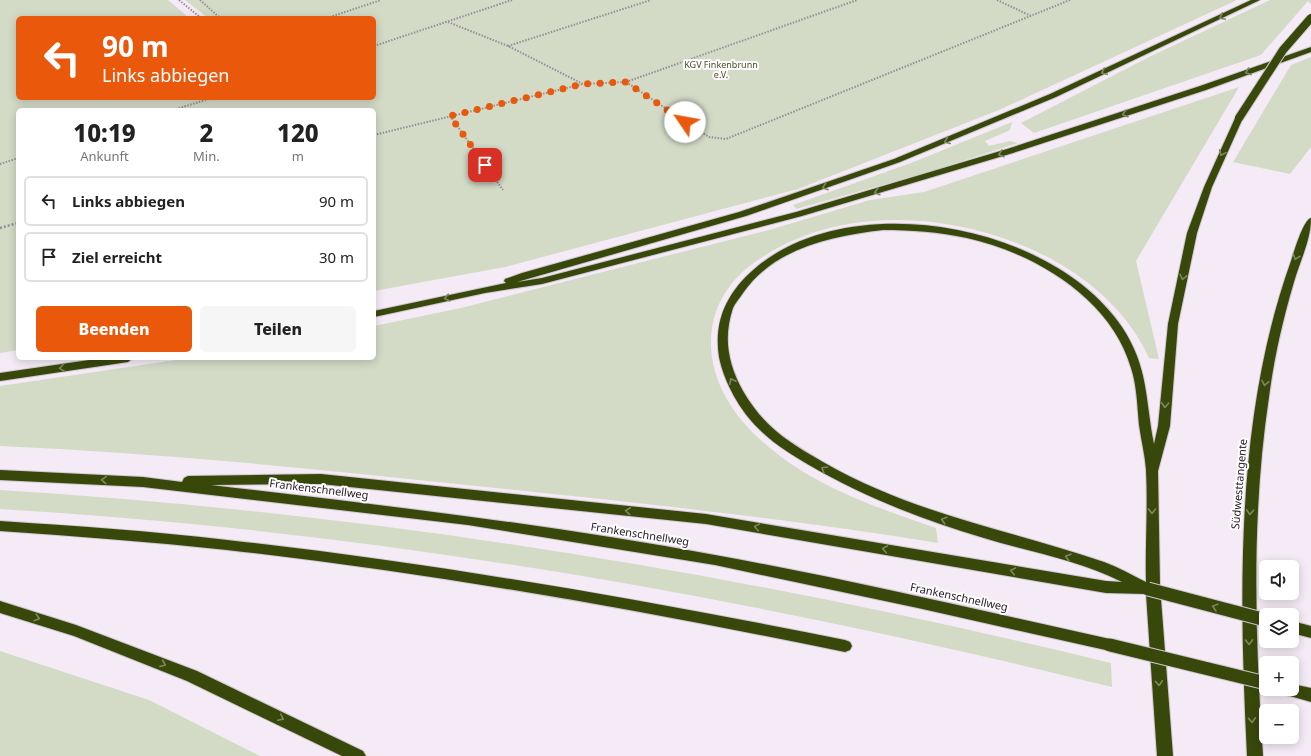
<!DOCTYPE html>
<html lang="de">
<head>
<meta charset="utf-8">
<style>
  body { margin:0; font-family:"Noto Sans",sans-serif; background:#f6f6f6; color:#222; height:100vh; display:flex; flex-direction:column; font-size:15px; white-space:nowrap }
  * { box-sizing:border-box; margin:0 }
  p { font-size:13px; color:#767676 }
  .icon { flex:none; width:22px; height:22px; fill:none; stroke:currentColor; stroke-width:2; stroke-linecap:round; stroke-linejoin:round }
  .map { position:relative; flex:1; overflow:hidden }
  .sheet { position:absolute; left:16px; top:108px; width:360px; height:252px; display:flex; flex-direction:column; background:#fff; border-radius:6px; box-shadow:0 2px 10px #0003 }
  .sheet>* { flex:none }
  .top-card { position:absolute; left:16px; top:16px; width:360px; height:84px; border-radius:6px; box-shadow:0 2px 10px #0003; background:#ea580c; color:#fff; overflow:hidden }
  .controls { position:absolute; left:1259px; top:560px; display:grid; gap:8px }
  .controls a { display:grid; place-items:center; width:40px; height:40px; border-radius:6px; background:#fff; box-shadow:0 2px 10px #0003; font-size:20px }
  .pin { position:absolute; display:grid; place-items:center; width:34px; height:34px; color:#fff; margin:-17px; border-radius:8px; box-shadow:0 2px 6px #0006 }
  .me { position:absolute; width:44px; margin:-22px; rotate:303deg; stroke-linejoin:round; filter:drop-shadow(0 0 3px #0008) }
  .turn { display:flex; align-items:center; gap:14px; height:84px; padding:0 20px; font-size:18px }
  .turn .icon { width:52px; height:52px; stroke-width:2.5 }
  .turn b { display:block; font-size:28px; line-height:34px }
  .eta { display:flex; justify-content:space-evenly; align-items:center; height:68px; text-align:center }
  .eta b { font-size:24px; font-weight:800; line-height:28px }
  .primary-button { display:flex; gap:8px; margin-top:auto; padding:8px 20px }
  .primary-button a { flex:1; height:46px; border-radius:6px; background:#ea580c; color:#fff; font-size:16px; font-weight:800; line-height:46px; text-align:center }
  .primary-button a+a { background:#f6f6f6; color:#222 }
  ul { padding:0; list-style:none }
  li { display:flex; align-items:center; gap:12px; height:50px; margin:0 8px 6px; padding:0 12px; border:2px solid #e0e0e0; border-radius:6px }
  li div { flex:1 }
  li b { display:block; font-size:15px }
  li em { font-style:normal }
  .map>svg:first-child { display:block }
  .green { fill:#d3dac6 }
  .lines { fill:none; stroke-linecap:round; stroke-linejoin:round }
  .trunk-casing { stroke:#d0c7d1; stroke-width:2 }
  .path-far1 { stroke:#968f97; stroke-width:2; stroke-dasharray:1.5 1.5; stroke-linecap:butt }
  .path { stroke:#968f97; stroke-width:2.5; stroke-dasharray:2 2; stroke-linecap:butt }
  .trunk { fill:#38480b; fill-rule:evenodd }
  .trunk-bridge-far1-casing { stroke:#d0c7d1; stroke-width:10; stroke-linecap:butt }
  .trunk-bridge-casing { stroke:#d0c7d1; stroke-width:15; stroke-linecap:butt }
  .trunk-bridge-far1 { stroke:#38480b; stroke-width:8 }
  .trunk-bridge { stroke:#38480b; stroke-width:13 }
  .oneway { stroke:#7e8760 }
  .route { stroke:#ea580c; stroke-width:7; stroke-dasharray:0 12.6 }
  .labels { text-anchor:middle; stroke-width:4; stroke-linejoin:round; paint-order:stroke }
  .far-park-label { font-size:9px; fill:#445322; stroke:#fffbff }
  .street-label { font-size:11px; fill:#262327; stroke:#fffbff }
</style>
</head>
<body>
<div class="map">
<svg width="1311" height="756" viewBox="0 0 1311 756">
  <rect width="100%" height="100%" fill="#f5ebf6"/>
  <path class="green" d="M0 0H168L189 18H18V98H374V18H208L185 0H1237L999 110 798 189 505 267 374 291V110H18V350L0 353Z
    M1270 0H1311V4L1308 1 1261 55 1034 133 1021 123 1149 57Z
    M1311 57V147L1290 174 1233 162 1291 65Z
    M1239 87 1136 261 1159 359 1149 358C1126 307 1080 271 1031 249 946 212 840 206 761 258 732 276 713 303 711 338 709 379 733 416 763 442 812 486 875 507 936 528L938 543C785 518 631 502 477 486 318 469 159 453 0 446V386L189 358H374V326L461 308 674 254 769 230 870 200 924 192Z
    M1012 122 1010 130 985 141 989 146 1010 141 1018 143 925 173 796 209 793 205 911 163Z
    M0 490C375 513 746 574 1111 663L1112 687C748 597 376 531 0 509Z
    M0 651 149 700 260 756H0Z"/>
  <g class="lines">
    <g class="trunk-casing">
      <path id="trunk" d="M1251 0H1260L1056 97 900 162 746 216 517 282 542 278 796 212 1007 149 1200 86 1311 47V52L1206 90 1013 153 802 216 542 284 485 293 374 317V311L506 283 504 281 505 279 522 273 739 212 894 159 1050 94Z
        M1236 116H1242L1243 118 1212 187 1197 233 1178 324 1170 426 1158 471 1160 586 1173 756H1157L1146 594 1106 593 706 524 321 484 211 485C380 505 548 524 715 555 848 579 979 610 1110 639L1115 641 1117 645 1115 649 1110 651 918 608 715 565 468 525 143 487 0 480V470L143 477 182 482 184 478 188 476 321 474 706 514 1106 581 1122 582C1079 560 1030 552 984 538 923 520 864 497 809 465 791 454 774 444 759 429 740 411 724 382 719 357 713 318 729 289 759 265 857 188 1053 225 1122 327 1149 368 1145 399 1154 444L1158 426 1168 324 1187 233 1204 187ZM883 230C911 230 939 232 967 238 1034 253 1111 298 1131 368 1137 386 1137 406 1139 425 1141 440 1145 455 1146 470 1148 507 1145 545 1146 582 1132 575 1118 567 1104 562 1007 529 913 514 823 462 787 441 764 427 743 391 728 364 723 338 733 308 735 303 740 298 743 293 774 248 832 236 883 230Z
        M1311 218C1311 240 1300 261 1294 282 1283 319 1274 358 1269 397 1251 516 1255 636 1263 756H1247C1239 593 1235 417 1291 261 1294 252 1303 220 1311 218Z
        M103 358H133L128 362 0 381V373Z
        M0 521C76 526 151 531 227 540 434 563 640 599 845 640L850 642 852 646 850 650 845 652C640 610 434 573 227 550 151 542 76 536 0 531Z
        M0 601 76 625 197 671 363 751 366 756H342L187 681 74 636 0 613Z
        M1292 621 1311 626V638L1292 633Z
        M1292 684 1311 688V702L1283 694 1281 689H1292Z"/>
    </g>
    <path class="path-far1" d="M179 0 201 18
      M200 0 220 18
      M997 0 1031 16
      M327 18 381 0
      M448 22 508 46 583 84 626 82 709 137 726 139 1070 0
      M374 46 512 0
      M508 46 651 0
      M626 82 857 0
      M173 110 212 98
      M450 116 503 190
      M374 135 583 84
      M0 164 18 158"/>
    <path class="path" d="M0 228 18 223"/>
    <use href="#trunk" class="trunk"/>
    <g class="trunk-bridge-far1-casing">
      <path id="trunk-bridge-far1" d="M1239 118 1283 50 1311 18"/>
    </g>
    <g class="trunk-bridge-casing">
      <path id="trunk-bridge" d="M1148 589 1266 620
        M1110 645 1266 683"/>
    </g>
    <use href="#trunk-bridge-far1" class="trunk-bridge-far1"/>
    <use href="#trunk-bridge" class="trunk-bridge"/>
  </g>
  <defs><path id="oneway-chevron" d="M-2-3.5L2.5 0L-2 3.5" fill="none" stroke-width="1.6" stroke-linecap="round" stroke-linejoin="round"/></defs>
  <g class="oneway">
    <use href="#oneway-chevron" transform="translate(1222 17) rotate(155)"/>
    <use href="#oneway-chevron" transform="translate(1104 72) rotate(155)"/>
    <use href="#oneway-chevron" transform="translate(1248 72) rotate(160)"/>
    <use href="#oneway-chevron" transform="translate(1125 114) rotate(162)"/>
    <use href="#oneway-chevron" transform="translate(947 141) rotate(158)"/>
    <use href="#oneway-chevron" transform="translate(1222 153) rotate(114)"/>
    <use href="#oneway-chevron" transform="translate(1001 154) rotate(162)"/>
    <use href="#oneway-chevron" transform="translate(825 187) rotate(161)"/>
    <use href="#oneway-chevron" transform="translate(877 192) rotate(164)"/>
    <use href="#oneway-chevron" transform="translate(1296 257) rotate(109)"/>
    <use href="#oneway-chevron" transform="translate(1183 277) rotate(103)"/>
    <use href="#oneway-chevron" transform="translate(447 298) rotate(168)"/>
    <use href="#oneway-chevron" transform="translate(62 368) rotate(172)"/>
    <use href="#oneway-chevron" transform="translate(732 381) rotate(-115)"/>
    <use href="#oneway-chevron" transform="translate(1265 383) rotate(101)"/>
    <use href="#oneway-chevron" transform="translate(1165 405) rotate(93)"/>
    <use href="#oneway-chevron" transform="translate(824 469) rotate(-149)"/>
    <use href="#oneway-chevron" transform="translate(104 480) rotate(-177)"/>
    <use href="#oneway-chevron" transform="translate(628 511) rotate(-174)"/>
    <use href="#oneway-chevron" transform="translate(1152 511) rotate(91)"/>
    <use href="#oneway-chevron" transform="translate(1250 512) rotate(93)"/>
    <use href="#oneway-chevron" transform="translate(944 520) rotate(-162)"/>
    <use href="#oneway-chevron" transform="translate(757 527) rotate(-170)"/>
    <use href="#oneway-chevron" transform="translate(885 549) rotate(-170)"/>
    <use href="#oneway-chevron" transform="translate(1068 557) rotate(-164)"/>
    <use href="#oneway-chevron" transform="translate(1013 571) rotate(-170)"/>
    <use href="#oneway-chevron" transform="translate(1215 607) rotate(-165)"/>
    <use href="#oneway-chevron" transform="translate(37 618) rotate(18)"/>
    <use href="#oneway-chevron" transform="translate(1249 642) rotate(89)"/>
    <use href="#oneway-chevron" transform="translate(163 664) rotate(22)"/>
    <use href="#oneway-chevron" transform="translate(1159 683) rotate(86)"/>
    <use href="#oneway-chevron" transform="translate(281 718) rotate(26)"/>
    <use href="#oneway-chevron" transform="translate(1252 720) rotate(86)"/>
  </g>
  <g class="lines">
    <path class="route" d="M485 165 450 116 583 84 626 82 685 122"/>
  </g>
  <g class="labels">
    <g class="far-park-label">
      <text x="721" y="68">KGV Finkenbrunn<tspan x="721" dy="10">e.V.</tspan></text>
    </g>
    <g class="street-label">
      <text transform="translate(1239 484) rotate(-85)" y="4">Südwesttangente</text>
      <text transform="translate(319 489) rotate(7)" y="4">Frankenschnellweg</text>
      <text transform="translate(640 534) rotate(9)" y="4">Frankenschnellweg</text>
      <text transform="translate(959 597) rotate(12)" y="4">Frankenschnellweg</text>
    </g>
  </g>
</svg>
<div class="controls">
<a><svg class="icon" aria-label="sound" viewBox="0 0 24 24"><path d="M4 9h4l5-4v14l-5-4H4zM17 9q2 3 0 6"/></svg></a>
<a><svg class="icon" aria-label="layers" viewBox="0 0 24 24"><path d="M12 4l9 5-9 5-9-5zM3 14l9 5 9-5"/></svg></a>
<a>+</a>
<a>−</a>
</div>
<div class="pin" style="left:485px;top:165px;background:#d93025"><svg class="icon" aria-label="arrive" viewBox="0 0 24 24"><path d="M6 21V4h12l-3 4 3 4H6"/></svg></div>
<svg class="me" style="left:685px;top:122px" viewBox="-20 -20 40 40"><circle r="19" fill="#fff"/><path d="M0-13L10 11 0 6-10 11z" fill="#ea580c"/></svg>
<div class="top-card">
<div class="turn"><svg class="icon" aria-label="left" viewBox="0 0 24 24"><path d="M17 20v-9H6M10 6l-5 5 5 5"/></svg><div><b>90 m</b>Links abbiegen</div></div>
</div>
<section class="sheet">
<div class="eta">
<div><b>10:19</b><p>Ankunft</p></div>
<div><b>2</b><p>Min.</p></div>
<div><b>120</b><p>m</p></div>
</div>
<ul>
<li><svg class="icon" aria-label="left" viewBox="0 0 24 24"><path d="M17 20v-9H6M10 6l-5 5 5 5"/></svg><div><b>Links abbiegen</b></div><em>90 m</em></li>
<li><svg class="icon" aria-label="arrive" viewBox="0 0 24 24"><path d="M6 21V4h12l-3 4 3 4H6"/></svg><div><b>Ziel erreicht</b></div><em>30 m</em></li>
</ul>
<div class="primary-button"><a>Beenden</a><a>Teilen</a></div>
</section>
</div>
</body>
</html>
